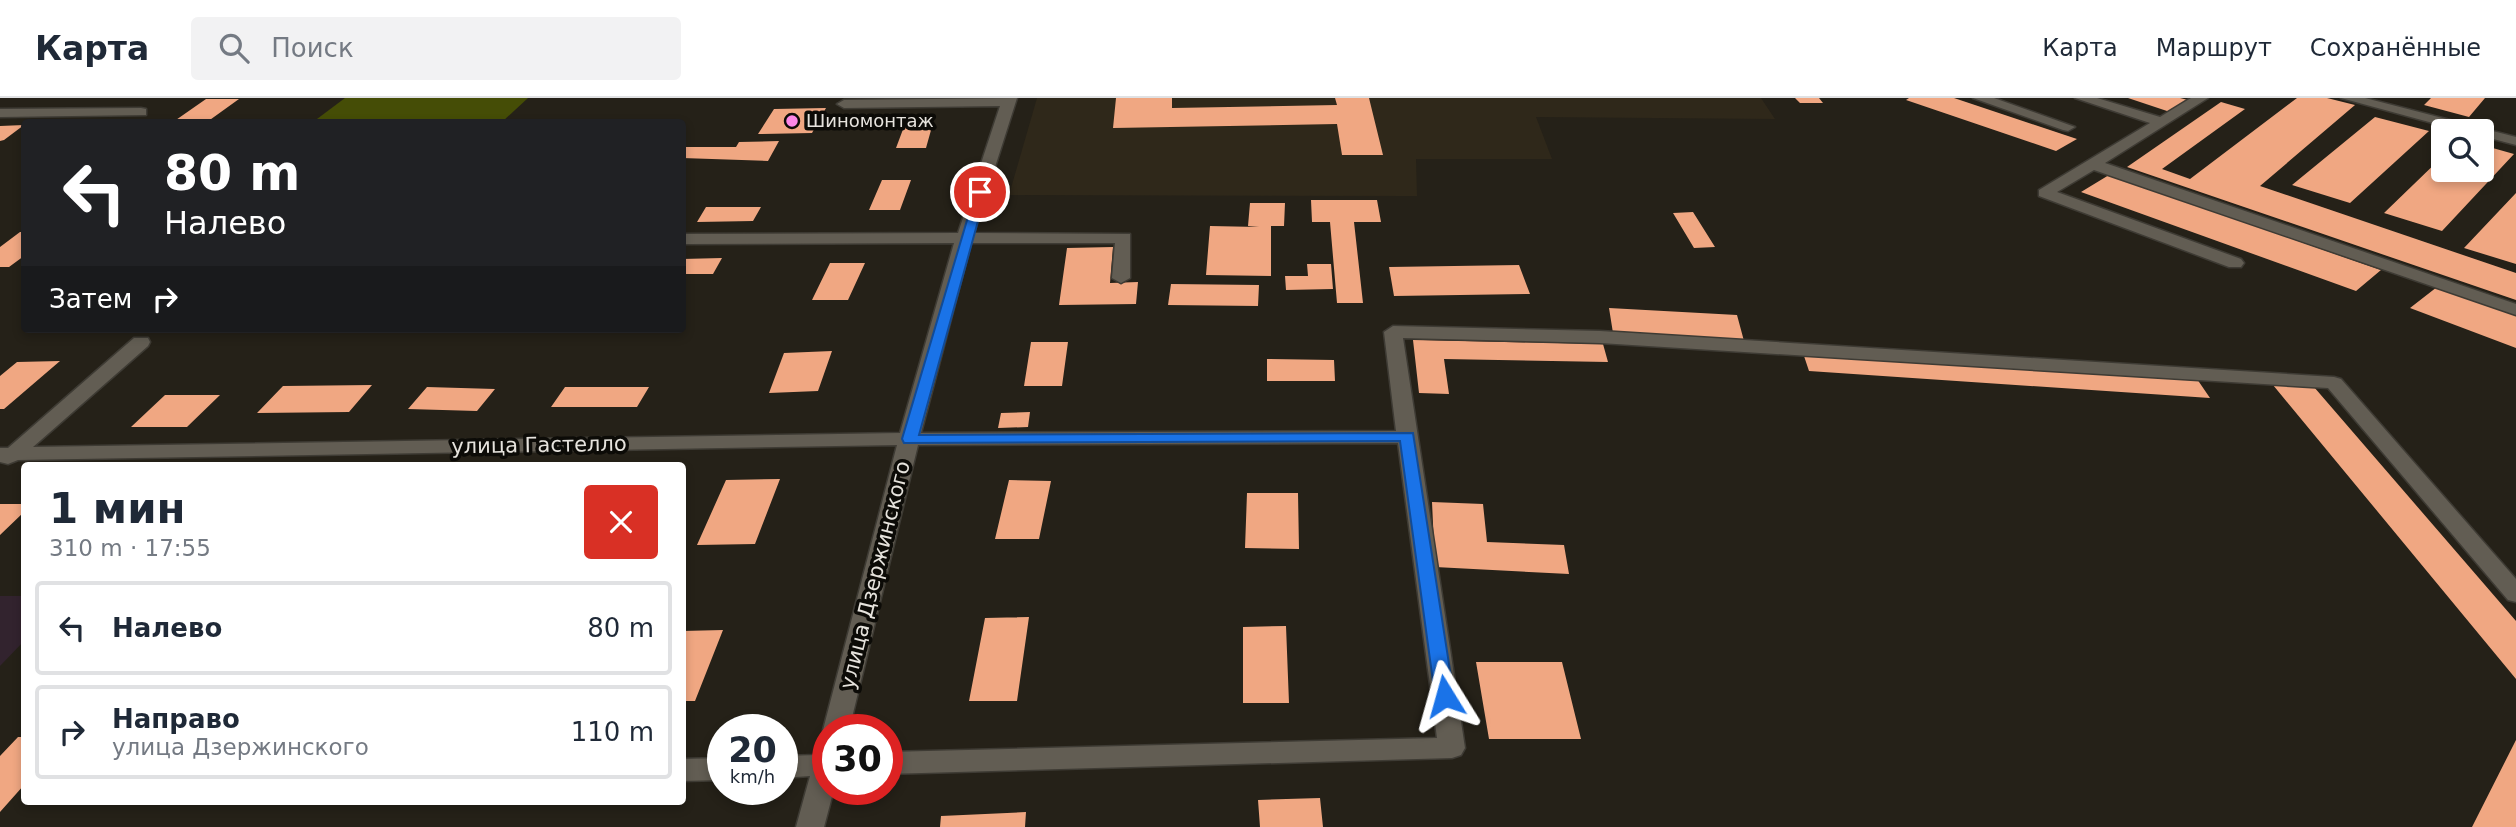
<!DOCTYPE html>
<html lang="ru">
<head>
<meta charset="utf-8">
<style>
  body { margin:0; font-family:"DejaVu Sans",sans-serif; background:#f2f2f3; color:#1f2937; height:100vh; display:flex; flex-direction:column; font-size:26px; white-space:nowrap }
  * { box-sizing:border-box; margin:0 }
  p { font-size:23px; color:#747a83 }
  .icon { flex:none; width:38px; height:38px; fill:none; stroke:currentColor; stroke-width:2; stroke-linecap:round; stroke-linejoin:round }
  .map { position:relative; flex:1; overflow:hidden }
  .side { position:absolute; left:21px; top:364px; width:665px; height:343px; display:flex; flex-direction:column; background:#fff; border-radius:7px; box-shadow:0 4px 10px #0003 }
  .side>* { flex:none }
  .banner { position:absolute; left:21px; top:21px; width:665px; height:214px; border-radius:7px; box-shadow:0 4px 10px #0003; background:#202124; color:#fff; overflow:hidden }
  .buttons { position:absolute; left:2431px; top:21px; display:grid; gap:14px }
  .buttons a { display:grid; place-items:center; width:63px; height:63px; border-radius:7px; background:#fff; box-shadow:0 4px 10px #0003; font-size:35px }
  .speed { position:absolute; left:707px; top:616px; display:flex; gap:14px; font-size:35px; font-weight:700; text-align:center }
  .speed>* { display:grid; place-content:center; width:91px; height:91px; border-radius:50%; background:#fff; box-shadow:0 4px 10px #0003; line-height:1 }
  .speed small { font-size:18px; font-weight:400 }
  .speed .limit { border:10px solid #d22; background:#fff; color:#111 }
  .pin { position:absolute; display:grid; place-items:center; width:60px; height:60px; color:#fff; margin:-30px; border:4px solid #fff; border-radius:50%; box-shadow:0 2px 7px #0007 }
  .me { position:absolute; width:77px; margin:-38px; rotate:352deg; stroke-linejoin:round; filter:drop-shadow(0 0 5px #0008) }
  .turn { display:flex; align-items:center; gap:24px; height:147px; padding:0 28px; font-size:32px }
  .turn .icon { width:91px; height:91px; stroke-width:2.5 }
  .turn b { display:block; font-size:49px; line-height:60px }
  .then { display:flex; align-items:center; height:66px; padding:0 28px; background:#0003; gap:14px; font-size:26px }
  .round { display:grid; place-items:center; flex:none; width:74px; height:74px; border-radius:7px; background:#f2f2f3 }
  .headline { display:flex; align-items:center; justify-content:space-between; height:119px; padding:0 28px }
  h1 { font-size:42px; font-weight:600; line-height:52px }
  ul { padding:0; list-style:none }
  li { display:flex; align-items:center; gap:21px; height:94px; margin:0 14px 10px; padding:0 14px; border:4px solid #e0e1e3; border-radius:7px }
  li div { flex:1 }
  li b { display:block; font-size:26px }
  li em { font-style:normal }
  header { display:flex; align-items:center; gap:42px; box-sizing:border-box; height:98px; padding:0 35px; background:#fff; border-bottom:2px solid #e0e1e3 }
  header strong { font-size:33px }
  nav { display:flex; gap:38px; margin-inline-start:auto; font-size:24px }
  .search { width:490px; height:63px; background:#f2f2f3; display:flex; align-items:center; gap:18px; box-sizing:border-box; padding:0 24px; border-radius:7px; color:#747a83; font-size:26px }
  .map>svg:first-child { display:block }
  .built { fill:#2f281a }
  .medical { fill:#32232e }
  .green { fill:#454d06 }
  .building { fill:#f0a782 }
  .lines { fill:none; stroke-linecap:round; stroke-linejoin:round }
  .minor-casing { stroke:#3e3b34; stroke-width:3 }
  .minor { fill:#625d53; fill-rule:evenodd }
  .route { fill:#1a73e8; stroke:#114b97; stroke-width:2 }
  .poi-dot { fill:#fb87e6; stroke:#0c0b07; stroke-width:2.5 }
  .labels { text-anchor:middle; stroke-width:7; stroke-linejoin:round; paint-order:stroke }
  .far-poi-label { font-size:18px; fill:#e6e3dd; stroke:#0c0b07; text-anchor:start }
  .street-label { font-size:21px; fill:#e6e3dd; stroke:#0c0b07 }
</style>
</head>
<body>
<header>
<strong>Карта</strong>
<div class="search"><svg class="icon" aria-label="search" viewBox="0 0 24 24"><circle cx="10" cy="10" r="6"/><path d="M15 15l6 6"/></svg>Поиск</div>
<nav><a>Карта</a><a>Маршрут</a><a>Сохранённые</a></nav>
</header>
<div class="map">
<svg width="2516" height="729" viewBox="0 0 2516 729">
  <rect width="100%" height="100%" fill="#252118"/>
  <path class="built" d="M1037 0H1761L1775 21 1536 19 1552 61H1416L1417 98 1009 97Z"/>
  <path class="medical" d="M0 498H24V543L0 568Z"/>
  <path class="green" d="M345 0H528L502 24H313Z"/>
  <path class="building" d="M1116 0H1172V10L1337 7 1335 0H1369L1383 57H1342L1337 26 1113 30Z
    M1795 0H1819L1823 5H1800Z
    M1909 0H1954L2077 41 2056 53 1906 2Z
    M2128 0H2180L2188 2 2170 14Z
    M2297 0H2327L2355 7 2260 88 2516 175V202L2127 69 2221 4 2245 11 2162 71 2190 81Z
    M2431 0H2485L2469 19 2424 7Z
    M206 1H239L207 24H173Z
    M826 10 812 35 758 36 774 11Z
    M2375 19 2429 33 2350 105 2292 87Z
    M933 25 926 50H896L905 26Z
    M24 27 4 42 0 43V28Z
    M779 43 768 63 682 60V49H736L739 44Z
    M2482 47 2514 56 2442 133 2384 115 2443 58V72H2482Z
    M2109 77 2381 172 2356 193 2081 94Z
    M882 82H911L900 112H869Z
    M2516 95V166L2464 150Z
    M1311 102H1377L1381 124H1354L1363 205H1337L1330 124H1312Z
    M1250 105H1285L1284 128H1271V178L1206 177 1210 128 1259 129 1248 128Z
    M706 109H761L753 123 697 124Z
    M1693 114 1715 149 1694 150 1673 115Z
    M20 134H24V158L9 169H0V149Z
    M1113 149 1110 185 1138 184 1136 206 1059 207 1067 150Z
    M722 160 713 176H682V161Z
    M830 165H865L848 202H812Z
    M1307 166H1331L1333 191 1286 192 1285 178H1308Z
    M1519 167 1530 196 1394 198 1389 169Z
    M1171 186 1259 187 1258 208 1168 207Z
    M2437 189 2516 217V250L2410 210Z
    M1609 210 1737 217 1744 243 1613 235Z
    M1413 242 1603 246 1608 264 1444 261 1449 296 1419 295Z
    M1031 244H1068L1062 288H1024Z
    M832 253 818 293 769 295 784 255Z
    M1803 255 2197 281 2210 300 1809 273Z
    M1267 261 1334 262 1335 283H1267Z
    M60 263 4 311H0V278L17 264Z
    M372 287 349 314 257 315 283 288Z
    M2273 287 2314 289 2516 523V581Z
    M427 289 495 291 477 313 408 311Z
    M565 289H649L637 309H551Z
    M165 297H220L187 329H131Z
    M1030 314 1028 329 998 330 1001 315Z
    M780 381 755 446 697 447 726 382Z
    M1009 382 1051 383 1039 441H995Z
    M1247 395H1298L1299 451 1245 450Z
    M1432 404 1483 406 1487 444 1564 447 1569 476 1435 469Z
    M0 406H24V414L0 437Z
    M1029 519 1017 603H969L985 520Z
    M1286 528 1289 605H1243V529Z
    M723 532 695 603H682V533Z
    M1476 564H1562L1581 641H1489Z
    M18 639H24V687L0 714V658Z
    M2516 642V729H2472Z
    M1320 700 1323 729H1260L1258 702Z
    M1026 714 1025 729H940L941 718Z"/>
  <g class="lines">
    <g class="minor-casing">
      <path id="minor" d="M1017 0 974 135 1130 136V180L1121 185 1112 180 1115 145H971L921 335 1396 333 1384 234 1393 228 1600 233 2334 279 2341 281 2516 481V504L2508 502 2328 290 1600 245 1403 240 1465 650 1461 657 1452 660 887 676V654L1437 640 1398 345 918 347 849 632H828V639L823 632 897 347 18 362 8 366 0 364V350H8L134 240H148L150 244 148 248 33 349 900 335 954 145 682 146V136L958 135 1000 8 844 10 837 6 844 2Z
        M1973 0H1994L2075 29 2068 33 2063 32Z
        M2075 0H2097L2160 19 2191 0H2208L2105 65 2516 206V217L2094 72 2057 94 2241 161 2244 165 2241 169H2229L2039 98V92L2150 25Z
        M2341 0H2365L2516 39V47L2482 38V33H2462Z
        M141 10 146 11V17L0 19V11Z
        M828 653V691H834L824 729H796L810 678 782 680V658L818 657Z
        M723 660V682L682 683V661Z"/>
    </g>
    <use href="#minor" class="minor"/>
  </g>
  <path class="route" d="M976 92 986 94 919 337 1413 335 1454 598 1451 603 1445 605 1435 598 1400 343 904 345 902 341Z"/>
  <circle class="poi-dot" cx="792" cy="23" r="7"/>
  <g class="labels">
    <g class="far-poi-label">
      <text x="806" y="29">Шиномонтаж</text>
    </g>
    <g class="street-label">
      <text transform="translate(539 347) rotate(-1)" y="7">улица Гастелло</text>
      <text transform="translate(875 477) rotate(-76)" y="7">улица Дзержинского</text>
    </g>
  </g>
</svg>
<div class="buttons">
<a><svg class="icon" aria-label="search" viewBox="0 0 24 24"><circle cx="10" cy="10" r="6"/><path d="M15 15l6 6"/></svg></a>
</div>
<div class="speed"><div>20<small>km/h</small></div><div class="limit">30</div></div>
<div class="pin" style="left:980px;top:94px;background:#d93025"><svg class="icon" aria-label="arrive" viewBox="0 0 24 24"><path d="M6 21V4h12l-3 4 3 4H6"/></svg></div>
<svg class="me" style="left:1445px;top:598px" viewBox="-20 -20 40 40"><path d="M0-17L14 15 0 8-14 15z" fill="#1a73e8" stroke="#fff" stroke-width="4"/></svg>
<div class="banner">
<div class="turn"><svg class="icon" aria-label="left" viewBox="0 0 24 24"><path d="M17 20v-9H6M10 6l-5 5 5 5"/></svg><div><b>80 m</b>Налево</div></div>
<div class="then">Затем<svg class="icon" aria-label="right" viewBox="0 0 24 24"><path d="M7 20v-9h11M14 6l5 5-5 5"/></svg></div>
</div>
<section class="side">
<div class="headline"><div><h1>1 мин</h1><p>310 m · 17:55</p></div><a class="round" style="background:#d93025;color:#fff"><svg class="icon" aria-label="close" viewBox="0 0 24 24"><path d="M6 6l12 12M18 6L6 18"/></svg></a></div>
<ul>
<li><svg class="icon" aria-label="left" viewBox="0 0 24 24"><path d="M17 20v-9H6M10 6l-5 5 5 5"/></svg><div><b>Налево</b></div><em>80 m</em></li>
<li><svg class="icon" aria-label="right" viewBox="0 0 24 24"><path d="M7 20v-9h11M14 6l5 5-5 5"/></svg><div><b>Направо</b><p>улица Дзержинского</p></div><em>110 m</em></li>
</ul>
</section>
</div>
</body>
</html>
